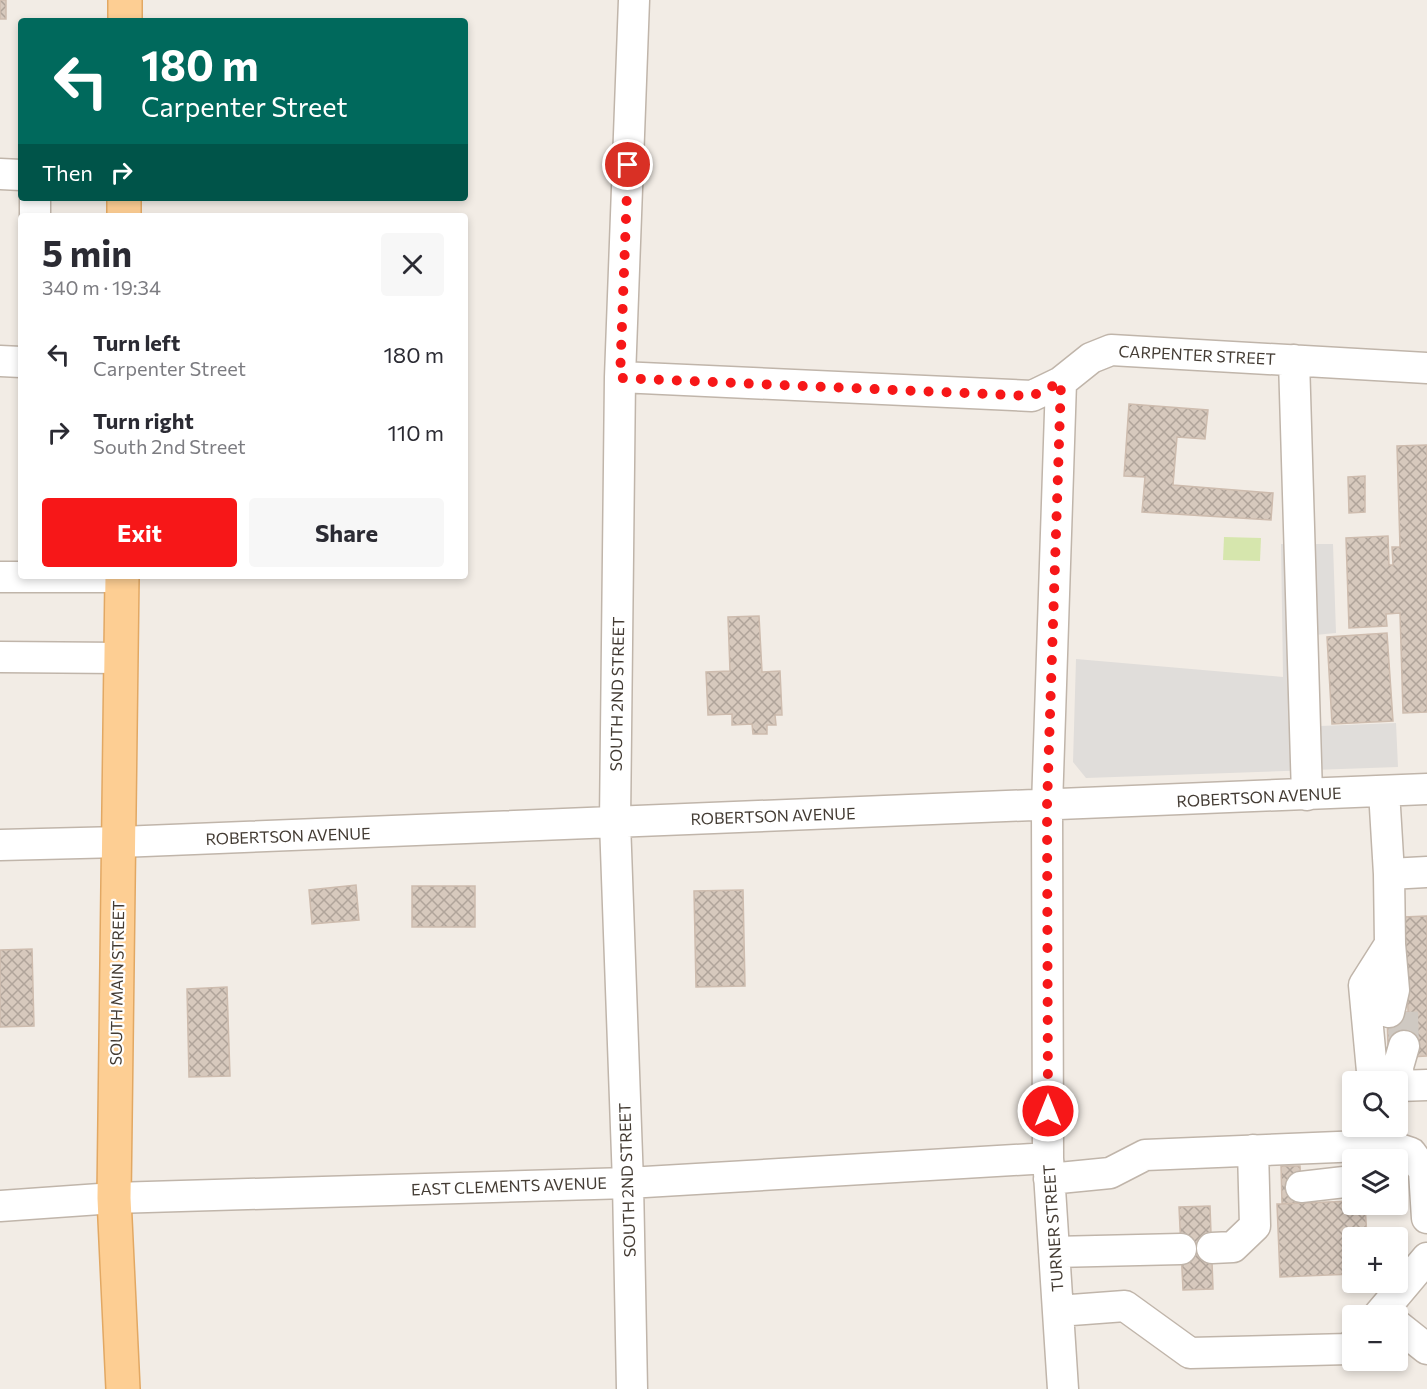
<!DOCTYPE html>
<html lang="en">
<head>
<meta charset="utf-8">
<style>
  body { margin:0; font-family:Commissioner,sans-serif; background:#f7f7f7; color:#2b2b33; height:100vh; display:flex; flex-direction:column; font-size:22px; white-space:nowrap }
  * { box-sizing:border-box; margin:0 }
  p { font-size:20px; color:#7c7c81 }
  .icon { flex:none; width:33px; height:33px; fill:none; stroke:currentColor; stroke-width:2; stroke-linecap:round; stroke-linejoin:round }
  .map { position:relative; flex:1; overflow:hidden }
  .side { position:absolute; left:18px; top:213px; width:450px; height:366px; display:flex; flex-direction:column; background:#fff; border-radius:6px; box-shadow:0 3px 9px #0003 }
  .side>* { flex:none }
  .banner { position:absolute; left:18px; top:18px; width:450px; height:183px; border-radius:6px; box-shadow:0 3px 9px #0003; background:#00695c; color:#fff; overflow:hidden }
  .controls { position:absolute; left:1342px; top:1071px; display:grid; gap:12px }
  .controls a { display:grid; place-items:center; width:66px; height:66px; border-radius:6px; background:#fff; box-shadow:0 3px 9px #0003; font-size:30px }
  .pin { position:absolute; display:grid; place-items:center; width:51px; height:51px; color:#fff; margin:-26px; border:3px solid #fff; border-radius:50%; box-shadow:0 2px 6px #0007 }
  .me { position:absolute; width:66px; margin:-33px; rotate:0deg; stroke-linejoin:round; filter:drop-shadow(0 0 4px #0008) }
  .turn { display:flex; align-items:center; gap:21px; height:126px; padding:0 24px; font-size:27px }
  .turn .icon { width:78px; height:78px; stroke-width:2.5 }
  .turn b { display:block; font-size:42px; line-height:51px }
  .then { display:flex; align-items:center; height:57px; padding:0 24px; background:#0003; gap:12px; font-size:22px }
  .round { display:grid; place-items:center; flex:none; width:63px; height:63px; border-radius:6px; background:#f7f7f7 }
  .headline { display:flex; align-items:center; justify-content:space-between; height:102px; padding:0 24px }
  h1 { font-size:36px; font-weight:700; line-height:45px }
  .primary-button { display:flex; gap:12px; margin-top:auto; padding:12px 24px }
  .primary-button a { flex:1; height:69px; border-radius:6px; background:#f71718; color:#fff; font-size:24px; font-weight:700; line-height:69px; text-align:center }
  .primary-button a+a { background:#f7f7f7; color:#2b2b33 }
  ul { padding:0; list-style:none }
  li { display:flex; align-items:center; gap:18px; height:78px; padding:0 24px }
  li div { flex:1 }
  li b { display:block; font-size:22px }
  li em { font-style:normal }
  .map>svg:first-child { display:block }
  .grass { fill:#d6e6ad }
  .parking { fill:#e0ddda }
  .building { fill:url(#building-cross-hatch); stroke:#cebcae; stroke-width:1.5 }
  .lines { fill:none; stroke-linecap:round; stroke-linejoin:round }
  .minor-tunnel { stroke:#cfc9c2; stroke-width:30; stroke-dasharray:30 15; stroke-linecap:butt }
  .minor-casing { stroke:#c0b5aa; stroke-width:33 }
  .major-casing { stroke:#e2a863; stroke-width:36 }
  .minor { stroke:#fff; stroke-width:30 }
  .major { stroke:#fdce93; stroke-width:33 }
  .route { stroke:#f71718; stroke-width:10; stroke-dasharray:0 18 }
  .labels { text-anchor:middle; stroke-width:4.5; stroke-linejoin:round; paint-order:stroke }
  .street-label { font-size:16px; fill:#443c34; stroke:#fff }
</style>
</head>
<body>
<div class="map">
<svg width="1427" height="1389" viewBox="0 0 1427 1389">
  <defs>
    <pattern id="building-cross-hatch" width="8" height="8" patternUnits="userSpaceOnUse" patternTransform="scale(1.5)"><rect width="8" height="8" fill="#d7c9bd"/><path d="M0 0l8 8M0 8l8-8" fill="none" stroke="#b0a49a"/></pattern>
  </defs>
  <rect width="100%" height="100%" fill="#f2ece5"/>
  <path class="grass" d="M1224 537 1261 538 1260 561 1223 560Z"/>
  <path class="parking" d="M1281 544H1333L1336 633 1315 635 1320 726 1396 723 1398 767 1086 778 1073 762 1076 659 1283 677Z"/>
  <path class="building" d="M0 0H6V19H0Z
    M1129 404 1208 410 1205 439 1177 437 1173 485 1273 493 1271 520 1142 512 1145 477 1124 476Z
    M1427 445V712L1403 713 1400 613 1386 614 1387 626 1349 628 1346 538 1388 536 1389 565H1393L1392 547H1400L1397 446Z
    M1365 476V512L1349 513 1348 477Z
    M759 616 762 672 780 671 782 715H775L776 725H767V734H753L752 724 732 725V714L708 715 706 672 730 671 728 617Z
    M1387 633 1393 721 1332 724 1327 637Z
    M356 885 359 920 312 924 309 890Z
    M412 886H475V927H412Z
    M743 890 745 986 696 987 694 891Z
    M1427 916V1056L1410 1057 1404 917Z
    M32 949 34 1026 0 1027V950Z
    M227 987 230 1076 189 1077 187 989Z
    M1387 1012H1409V1046H1388Z
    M1281 1166H1300L1302 1203 1282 1204Z
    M1353 1201V1204H1365L1367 1238H1353V1274L1280 1277 1277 1204Z
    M1210 1206 1213 1289 1183 1290 1179 1207Z"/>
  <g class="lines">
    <path class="minor-tunnel" d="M1403 1012 1404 1046"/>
    <g class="minor-casing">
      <path id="minor" d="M0 174 21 175
        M35 216V198
        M1294 360 1307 795
        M0 361 21 362
        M620 377 1032 396 1061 382 1091 358 1111 350 1427 368
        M1061 382 1047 806 1048 1158 1063 1389
        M0 577H122
        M0 657 121 658
        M1384 791 1389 874 1427 872
        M0 845 120 842 1427 789
        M1389 1012 1394 990 1390 944
        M1373 1082 1364 985 1390 944 1389 874
        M1398 1086 1427 1085
        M1399 1086 1398 1067 1404 1046
        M1049 1179 1110 1173 1145 1155 1387 1145 1411 1153 1424 1171 1427 1218
        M1301 1187 1353 1181
        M0 1206 114 1198 628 1183 1048 1158
        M1212 1248 1233 1247 1255 1226 1253 1150
        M1054 1252 1181 1249
        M1058 1311 1125 1306 1190 1353 1349 1349 1353 1344
        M1378 1316 1427 1258
        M1398 1326 1427 1349
        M632 1389 628 1183 615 822 620 377 634 0"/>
    </g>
    <g class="major-casing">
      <path id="major" d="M125 21V0
        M124 216V198
        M122 576 114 1198 123 1389"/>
    </g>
    <use href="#minor" class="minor"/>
    <use href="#major" class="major"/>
  </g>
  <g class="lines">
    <path class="route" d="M628 165 620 378 1032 396 1061 382 1047 806 1048 1111"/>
  </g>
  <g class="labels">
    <g class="street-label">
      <text transform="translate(1197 355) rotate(3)" y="6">CARPENTER STREET</text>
      <text transform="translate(617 694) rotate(-89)" y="6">SOUTH 2ND STREET</text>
      <text transform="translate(1259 797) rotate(-3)" y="6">ROBERTSON AVENUE</text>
      <text transform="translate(773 816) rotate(-2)" y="6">ROBERTSON AVENUE</text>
      <text transform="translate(288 836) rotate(-2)" y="6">ROBERTSON AVENUE</text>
      <text transform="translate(117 983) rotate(-89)" y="6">SOUTH MAIN STREET</text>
      <text transform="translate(627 1180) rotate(-92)" y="6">SOUTH 2ND STREET</text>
      <text transform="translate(509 1186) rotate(-2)" y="6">EAST CLEMENTS AVENUE</text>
      <text transform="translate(1053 1228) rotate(-94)" y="6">TURNER STREET</text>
    </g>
  </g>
</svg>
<div class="controls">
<a><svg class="icon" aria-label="search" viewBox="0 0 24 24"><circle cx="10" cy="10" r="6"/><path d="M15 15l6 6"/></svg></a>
<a><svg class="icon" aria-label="layers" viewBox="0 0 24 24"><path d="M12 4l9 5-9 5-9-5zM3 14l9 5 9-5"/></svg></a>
<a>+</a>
<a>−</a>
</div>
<div class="pin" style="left:628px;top:165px;background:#d93025"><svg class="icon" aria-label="arrive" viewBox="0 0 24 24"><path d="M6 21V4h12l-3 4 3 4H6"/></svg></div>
<svg class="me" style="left:1048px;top:1111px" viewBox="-20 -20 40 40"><circle r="17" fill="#f71718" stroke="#fff" stroke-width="3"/><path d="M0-11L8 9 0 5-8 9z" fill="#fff"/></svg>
<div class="banner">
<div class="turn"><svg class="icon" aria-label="left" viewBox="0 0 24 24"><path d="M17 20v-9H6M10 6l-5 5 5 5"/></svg><div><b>180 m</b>Carpenter Street</div></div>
<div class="then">Then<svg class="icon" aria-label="right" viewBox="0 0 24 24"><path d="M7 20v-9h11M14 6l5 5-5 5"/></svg></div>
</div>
<section class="side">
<div class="headline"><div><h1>5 min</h1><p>340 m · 19:34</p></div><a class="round"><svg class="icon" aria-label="close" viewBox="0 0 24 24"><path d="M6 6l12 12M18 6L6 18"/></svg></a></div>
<ul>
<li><svg class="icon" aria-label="left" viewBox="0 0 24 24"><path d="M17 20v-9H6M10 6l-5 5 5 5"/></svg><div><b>Turn left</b><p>Carpenter Street</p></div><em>180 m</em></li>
<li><svg class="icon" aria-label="right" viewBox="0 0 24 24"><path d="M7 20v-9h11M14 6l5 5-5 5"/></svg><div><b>Turn right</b><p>South 2nd Street</p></div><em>110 m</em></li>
</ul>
<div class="primary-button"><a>Exit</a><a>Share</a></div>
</section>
</div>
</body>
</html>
